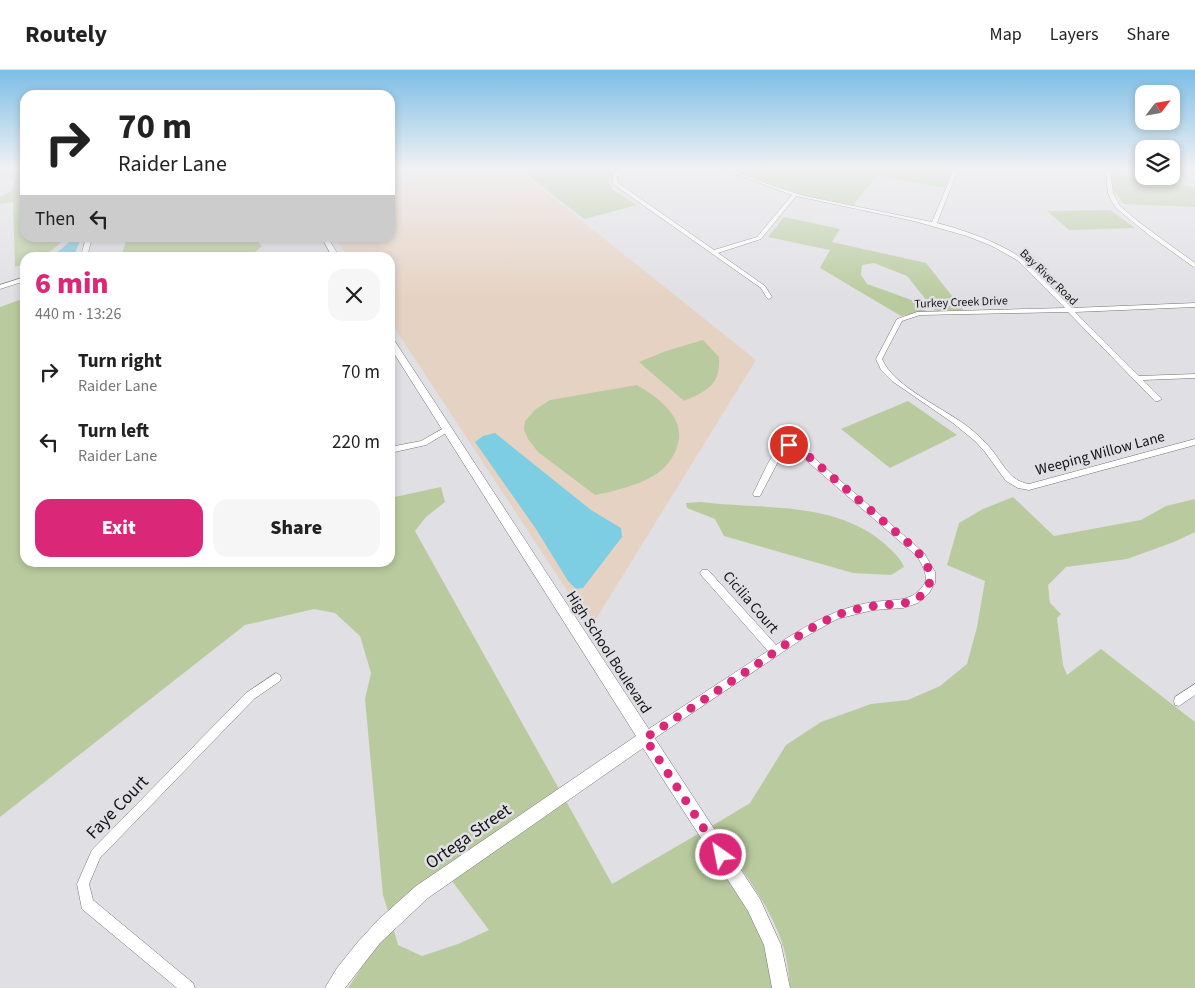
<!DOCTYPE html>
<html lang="en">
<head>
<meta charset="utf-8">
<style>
  body { margin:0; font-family:"Source Sans 3",sans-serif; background:#f6f6f6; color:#222; height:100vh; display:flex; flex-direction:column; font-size:19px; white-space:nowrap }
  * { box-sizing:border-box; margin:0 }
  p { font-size:16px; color:#767676 }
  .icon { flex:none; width:28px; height:28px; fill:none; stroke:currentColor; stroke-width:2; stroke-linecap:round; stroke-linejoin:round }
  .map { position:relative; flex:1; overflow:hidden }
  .panel { position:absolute; left:20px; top:182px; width:375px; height:315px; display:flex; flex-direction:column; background:#fff; border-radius:15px; box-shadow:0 2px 8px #0003 }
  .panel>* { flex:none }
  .hud { position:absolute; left:20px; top:20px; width:375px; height:152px; border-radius:15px; box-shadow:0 2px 8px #0003; background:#fff; color:#222; overflow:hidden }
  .needle { width:32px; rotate:59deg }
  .fabs { position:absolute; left:1135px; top:15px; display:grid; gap:10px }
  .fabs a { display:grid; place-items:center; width:45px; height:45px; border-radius:10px; background:#fff; box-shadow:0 2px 8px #0003; font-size:25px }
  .pin { position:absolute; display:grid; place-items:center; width:42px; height:42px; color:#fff; margin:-21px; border:2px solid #fff; border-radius:50%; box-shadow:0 1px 5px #0007 }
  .me { position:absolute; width:55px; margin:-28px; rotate:327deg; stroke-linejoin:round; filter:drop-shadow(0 0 4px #0008) }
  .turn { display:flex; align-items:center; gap:18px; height:105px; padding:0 15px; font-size:22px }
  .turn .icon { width:65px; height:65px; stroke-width:2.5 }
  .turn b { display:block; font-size:35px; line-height:42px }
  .then { display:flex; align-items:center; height:48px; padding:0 15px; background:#0003; gap:10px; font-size:19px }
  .round { display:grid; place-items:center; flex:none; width:52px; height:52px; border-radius:15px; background:#f6f6f6 }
  .summary { display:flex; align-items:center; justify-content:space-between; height:85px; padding:0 15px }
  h1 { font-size:30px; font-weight:800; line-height:38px; color:#db2777 }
  .button { display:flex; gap:10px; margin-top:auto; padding:10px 15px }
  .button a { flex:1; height:58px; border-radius:15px; background:#db2777; color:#fff; font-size:20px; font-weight:800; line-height:58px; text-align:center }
  .button a+a { background:#f6f6f6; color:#222 }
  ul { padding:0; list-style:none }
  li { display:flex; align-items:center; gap:15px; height:70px; padding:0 15px }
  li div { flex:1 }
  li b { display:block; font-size:19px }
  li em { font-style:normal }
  header { display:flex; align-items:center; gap:30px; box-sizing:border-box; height:70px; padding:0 25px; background:#fff; border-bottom:1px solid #e0e0e0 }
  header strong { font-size:24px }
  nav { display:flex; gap:28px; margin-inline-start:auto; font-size:18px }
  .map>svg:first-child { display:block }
  .education { fill:#e6d2c3 }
  .green { fill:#b9cb9e }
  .water { fill:#7dcee2 }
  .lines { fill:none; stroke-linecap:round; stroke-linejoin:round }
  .minor-casing { stroke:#737276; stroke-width:1 }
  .tertiary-casing { stroke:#737276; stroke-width:1 }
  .minor { fill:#fff; fill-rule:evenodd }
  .tertiary { fill:#fff; fill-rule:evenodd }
  .route { stroke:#db2777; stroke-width:9; stroke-dasharray:0 16.2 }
  .labels { text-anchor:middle; stroke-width:5; stroke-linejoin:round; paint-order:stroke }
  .far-street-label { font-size:12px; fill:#131314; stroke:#e0dfe4 }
  .street-label { font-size:15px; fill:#131314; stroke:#e0dfe4 }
  .near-street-label { font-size:18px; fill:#131314; stroke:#e0dfe4 }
</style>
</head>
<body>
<header>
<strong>Routely</strong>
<nav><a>Map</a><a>Layers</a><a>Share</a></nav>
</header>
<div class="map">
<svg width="1195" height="918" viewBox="0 0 1195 918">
  <rect width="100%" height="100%" fill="#e0dfe4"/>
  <path class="education" d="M451 99H517L756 290 591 557 390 251V188L348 187 335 168H390V112Z"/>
  <path class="green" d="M0 99H25V168H66L44 187 25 188V194L15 197 13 132 0 134V127C10 123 13 120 15 110L0 106Z
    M520 99H617L619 100 613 104 608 112 613 120 637 135 584 149Z
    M729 99H953L945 118 877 106 853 135 805 126Z
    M1111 99H1121L1118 105 1195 117V137L1124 134 1112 118Z
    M1110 140 1135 158 1069 160 1047 141Z
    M784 147 840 159 832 172 926 193 963 240 935 241 907 206 874 193 862 195 861 205 867 214 920 233 926 241 901 246 820 198 830 180 768 167Z
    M127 168H254L262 176 254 183 236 187H121Z
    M25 228V492H390V428L441 417 445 432 426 447 415 461 559 719 388 841 383 825 365 629 371 603 360 566 335 543 314 539 245 555 0 747V237Z
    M703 270 719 287C721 315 707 321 684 331L639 292 666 281Z
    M637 315C659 328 687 348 677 377 673 389 665 399 653 406 636 416 615 421 595 425L538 382 528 369 524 359 525 351 536 339 550 330Z
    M908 331 957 365 890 398 841 359Z
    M1013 427 1054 466 1141 450 1166 436 1195 429V462L1174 472 1127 489 1066 497 1048 515 1050 533 1061 544 1057 548 1063 595 1067 605 1101 579 1195 652V918H790C789 908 788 897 786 887 775 839 739 797 712 756L750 733 786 675 821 652 871 634 908 630 940 616 967 594 977 557 985 511 947 495 959 453 983 439Z
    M701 432C763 440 834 430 885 474 893 482 900 487 904 497L891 505 853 503 724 466 715 449 687 438 686 433Z
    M566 731 612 814 698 764C724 804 758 845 770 891 772 900 772 909 773 918H348L371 883 393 857 398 875 422 886 458 874 489 860 452 811Z"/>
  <path class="water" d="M74 168H81L75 183 71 187H52Z
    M495 363 591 440 621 458 622 467 583 518 576 519 568 511 536 459 475 372 483 366Z"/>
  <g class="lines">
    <g class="minor-casing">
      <path id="minor" d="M624 99H630L617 106V112L714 180 757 167 792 125 723 99H729L776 117 805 126 932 152 954 99H958L937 153C961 159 1004 174 1022 189 1040 204 1055 222 1072 238L1195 233V237L1075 242 1139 306 1195 304V308L1143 310 1162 329 1158 331H1155L1068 242 920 245 902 251 882 289C894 318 947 339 972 360 979 366 985 372 991 379 1003 393 1009 411 1029 414L1195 369V375L1029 420 1018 418 1006 411 985 382 975 371 953 353 892 311 881 300 876 289 897 249 917 242 1065 238 1017 190 992 176 967 166 914 151 796 126 761 169 718 183 765 216 772 227 769 229 767 228 761 218 613 114V104Z
        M1106 99H1110L1113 123 1120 136 1140 153 1195 193V198L1149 165 1116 138 1111 130 1108 123Z
        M86 168H92L88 183 84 188H78L82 182Z
        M335 182 338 184C333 188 326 188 320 188Z
        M25 207V211L0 219V215Z
        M444 358H450L451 360 426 375 390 383V377L421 371Z
        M785 373 798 374 924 483 935 502V513L929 523 918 533 903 538 873 540 837 549 805 567 649 672 645 673 641 672 639 668 641 664 768 581 702 506 700 503 702 500H708L776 575C806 556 837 537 874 532 893 529 911 533 923 516 930 507 922 496 918 487L793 379H787L782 384 760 426H754L753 424C760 411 772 379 785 373Z
        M276 603 280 605 281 608 280 611 254 629 100 788 89 814 93 830 193 913 195 918H177L82 839 77 814 92 780 246 623Z
        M1195 614V625L1179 636 1175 635 1174 631 1175 627Z"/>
    </g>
    <g class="tertiary-casing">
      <path id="tertiary" d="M322 168H328L340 188H333Z
        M390 267 394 270 760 829 781 875 790 918H772L764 875 748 841 643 678 428 828 380 873 345 918H325L337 898 357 873 379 849 416 816 636 666 390 277Z"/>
    </g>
    <use href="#minor" class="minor"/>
    <use href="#tertiary" class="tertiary"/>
  </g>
  <linearGradient id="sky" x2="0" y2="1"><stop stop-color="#7dbee6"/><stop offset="0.43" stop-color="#f1f1f3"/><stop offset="1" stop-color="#f1f1f3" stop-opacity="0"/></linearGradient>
  <rect width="1195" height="228" fill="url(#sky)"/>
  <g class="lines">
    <path class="route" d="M721 785 645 668C683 644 721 618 759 593 783 576 807 559 833 547 845 541 861 538 874 536 891 533 910 537 924 523 938 507 925 489 913 477L800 379 789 375"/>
  </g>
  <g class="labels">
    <g class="far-street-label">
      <text transform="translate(1049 207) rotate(44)" y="4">Bay River Road</text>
      <text transform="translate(961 232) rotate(-2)" y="4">Turkey Creek Drive</text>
    </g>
    <g class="street-label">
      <text transform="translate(1100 383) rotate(-15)" y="5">Weeping Willow Lane</text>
      <text transform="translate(751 532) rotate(49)" y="5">Cicilia Court</text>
      <text transform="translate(609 582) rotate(57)" y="5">High School Boulevard</text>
    </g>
    <g class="near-street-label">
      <text transform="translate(117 737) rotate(-46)" y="6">Faye Court</text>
      <text transform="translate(468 766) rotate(-35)" y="6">Ortega Street</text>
    </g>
  </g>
</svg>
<div class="fabs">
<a><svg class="needle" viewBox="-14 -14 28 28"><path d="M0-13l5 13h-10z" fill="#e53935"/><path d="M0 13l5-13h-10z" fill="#767676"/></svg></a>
<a><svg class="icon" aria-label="layers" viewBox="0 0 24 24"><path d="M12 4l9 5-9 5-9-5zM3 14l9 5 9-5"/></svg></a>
</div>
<div class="pin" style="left:789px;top:375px;background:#d93025"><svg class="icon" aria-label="arrive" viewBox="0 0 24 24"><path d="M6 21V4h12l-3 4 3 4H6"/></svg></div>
<svg class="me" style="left:721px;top:785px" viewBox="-20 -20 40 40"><circle r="17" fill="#db2777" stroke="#fff" stroke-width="3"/><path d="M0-11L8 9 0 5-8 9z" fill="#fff"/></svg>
<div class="hud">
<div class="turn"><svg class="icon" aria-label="right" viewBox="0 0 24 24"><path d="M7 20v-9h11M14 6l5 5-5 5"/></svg><div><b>70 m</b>Raider Lane</div></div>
<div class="then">Then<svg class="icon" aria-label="left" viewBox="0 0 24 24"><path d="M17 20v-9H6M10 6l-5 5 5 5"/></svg></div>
</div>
<section class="panel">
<div class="summary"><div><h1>6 min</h1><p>440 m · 13:26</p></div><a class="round"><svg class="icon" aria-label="close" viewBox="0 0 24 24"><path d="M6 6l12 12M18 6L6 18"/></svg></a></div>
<ul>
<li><svg class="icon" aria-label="right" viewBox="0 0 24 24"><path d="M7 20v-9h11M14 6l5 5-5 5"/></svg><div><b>Turn right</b><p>Raider Lane</p></div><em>70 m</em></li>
<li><svg class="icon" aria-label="left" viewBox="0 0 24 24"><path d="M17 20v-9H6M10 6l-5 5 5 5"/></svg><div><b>Turn left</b><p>Raider Lane</p></div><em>220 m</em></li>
</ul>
<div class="button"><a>Exit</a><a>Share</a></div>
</section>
</div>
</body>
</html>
